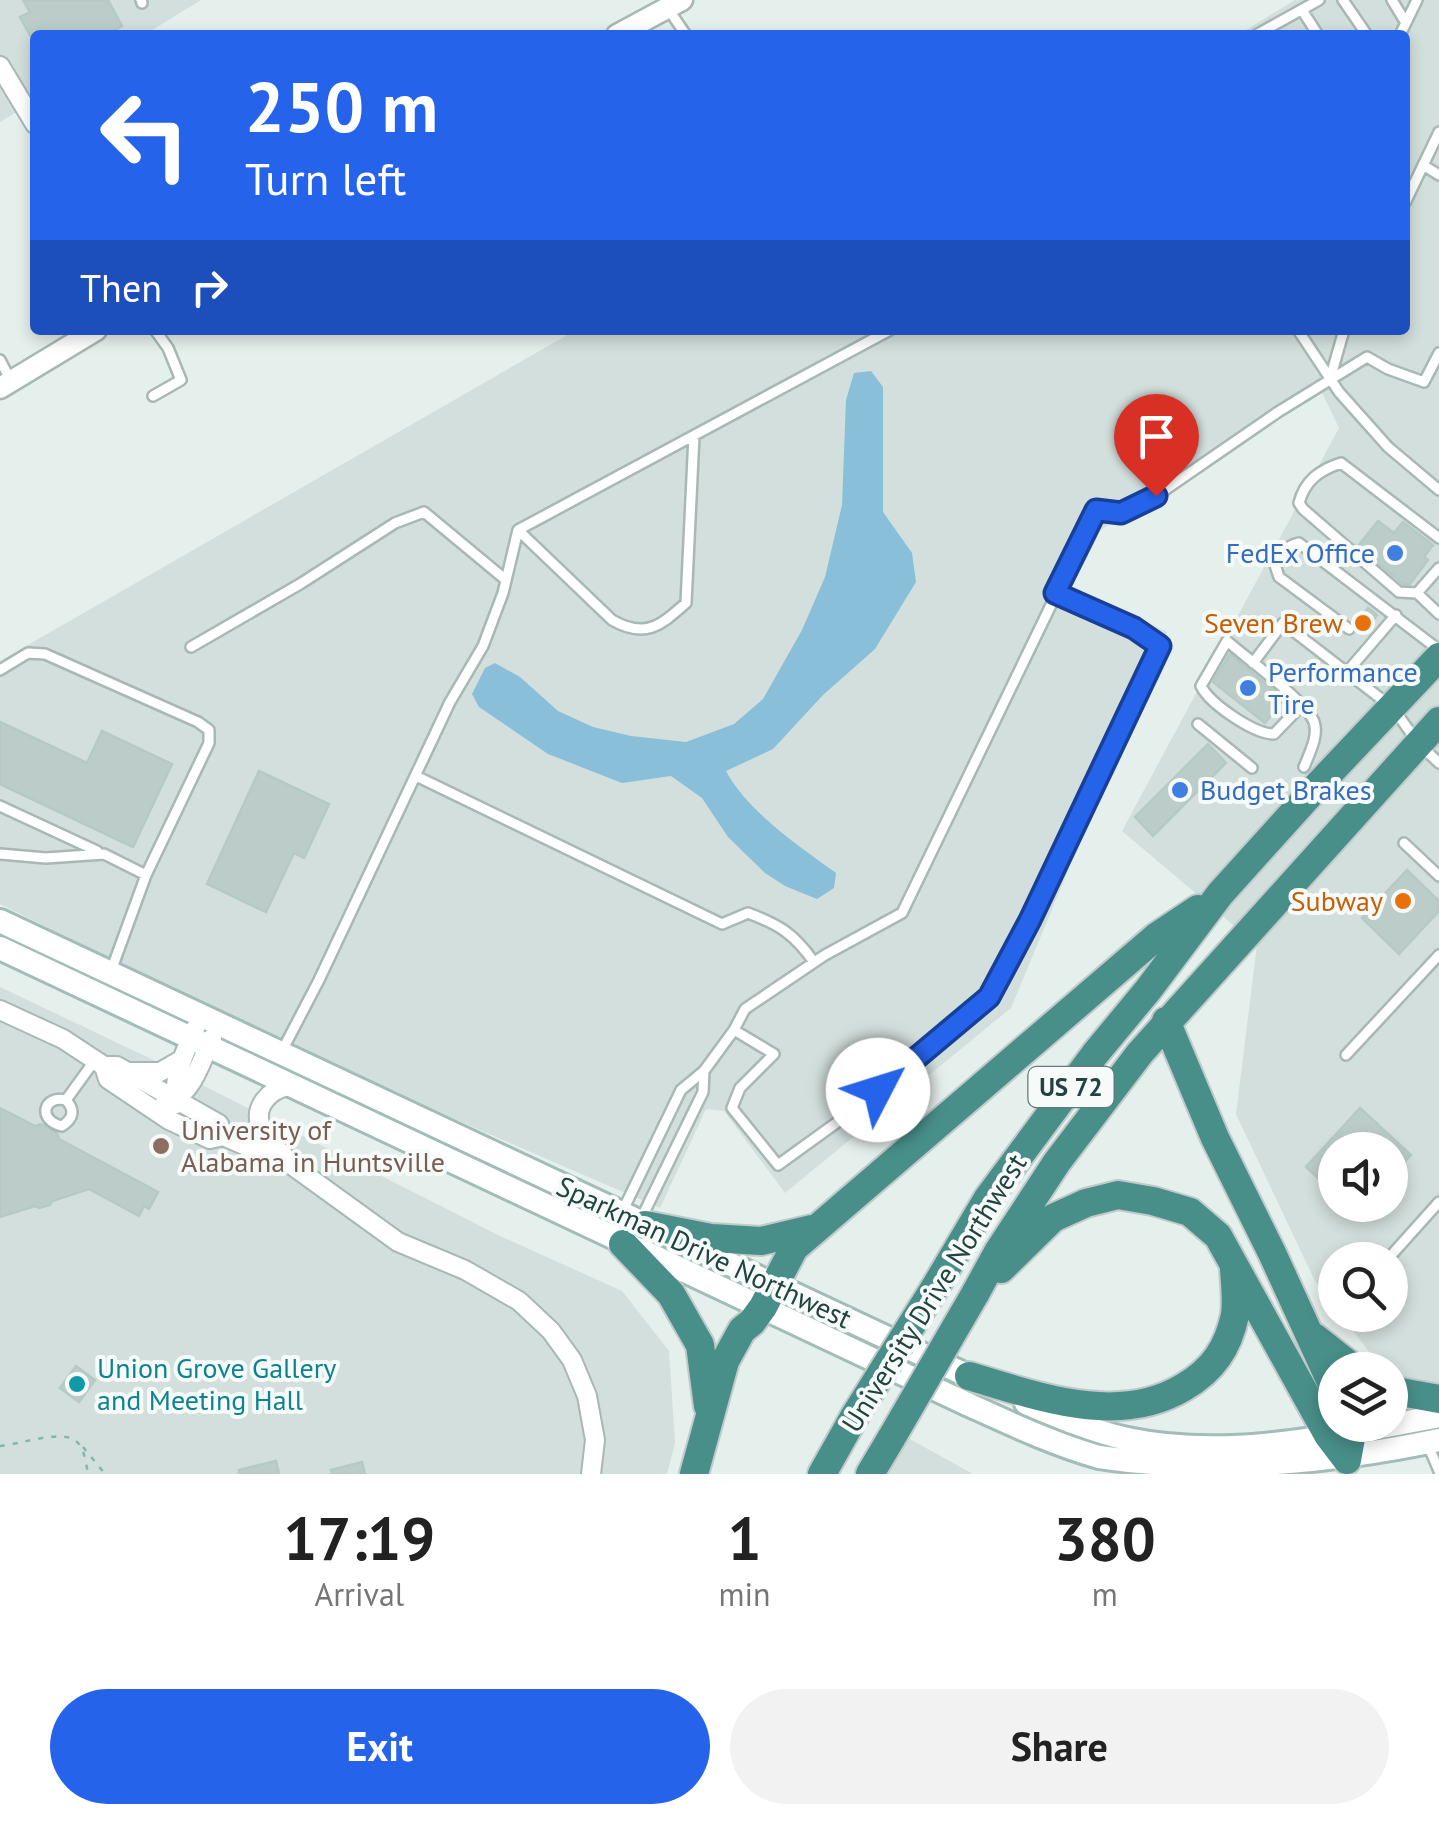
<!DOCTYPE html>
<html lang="en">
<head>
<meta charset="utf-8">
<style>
  body { margin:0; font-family:"PT Sans",sans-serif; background:#f2f2f2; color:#222; height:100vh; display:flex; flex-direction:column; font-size:38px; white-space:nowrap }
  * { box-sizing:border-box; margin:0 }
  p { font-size:32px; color:#767676 }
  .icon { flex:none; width:55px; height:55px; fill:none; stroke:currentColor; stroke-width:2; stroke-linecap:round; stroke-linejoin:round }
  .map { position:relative; height:1474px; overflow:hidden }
  .panel { display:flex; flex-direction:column; background:#fff; flex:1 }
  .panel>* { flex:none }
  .top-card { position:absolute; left:30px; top:30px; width:1380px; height:305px; border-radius:10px; box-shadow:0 5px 15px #0003; background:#2563eb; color:#fff; overflow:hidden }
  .controls { position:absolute; left:1318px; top:1132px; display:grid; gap:20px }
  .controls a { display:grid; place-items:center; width:90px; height:90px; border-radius:50%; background:#fff; box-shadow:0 5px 15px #0003; font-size:50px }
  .pin { position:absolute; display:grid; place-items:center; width:85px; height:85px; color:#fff; margin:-102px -42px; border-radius:50% 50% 50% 0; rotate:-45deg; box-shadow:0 0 10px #0007 }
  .pin .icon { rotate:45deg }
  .me { position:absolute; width:110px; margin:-55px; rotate:50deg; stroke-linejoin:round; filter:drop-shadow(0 0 8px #0008) }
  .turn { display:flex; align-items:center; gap:35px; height:210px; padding:0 50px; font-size:45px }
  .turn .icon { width:130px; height:130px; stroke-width:2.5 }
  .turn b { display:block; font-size:70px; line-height:85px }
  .then { display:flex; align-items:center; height:95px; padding:0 50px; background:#0003; gap:20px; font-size:38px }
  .eta { display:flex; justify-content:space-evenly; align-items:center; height:170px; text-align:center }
  .eta b { font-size:60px; font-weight:700; line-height:70px }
  .button { display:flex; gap:20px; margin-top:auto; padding:20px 50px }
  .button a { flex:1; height:115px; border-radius:60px; background:#2563eb; color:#fff; font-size:40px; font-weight:700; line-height:115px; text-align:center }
  .button a+a { background:#f2f2f2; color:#222 }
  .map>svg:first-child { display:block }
  .built { fill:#d3dfdc; fill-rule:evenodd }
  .water { fill:#89bfd8 }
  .building { fill:#bccdc9; stroke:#b6cac5; stroke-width:2.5 }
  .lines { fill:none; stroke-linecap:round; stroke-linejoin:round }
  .service-casing { stroke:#a7b8b5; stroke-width:14 }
  .minor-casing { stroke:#a7b8b5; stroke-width:22 }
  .tertiary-casing { stroke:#a7b8b5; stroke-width:25 }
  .secondary-casing { stroke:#a2bcb8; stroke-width:28 }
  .trunk-casing { stroke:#c1caca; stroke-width:32 }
  .path { stroke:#82b6ae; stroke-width:2.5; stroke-dasharray:5 8; stroke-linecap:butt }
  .service { stroke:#fff; stroke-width:9 }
  .minor { stroke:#fff; stroke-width:18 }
  .tertiary { stroke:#fff; stroke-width:20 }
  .secondary { stroke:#fff; stroke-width:22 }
  .trunk { stroke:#488e89; stroke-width:28 }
  .trunk-bridge-casing { stroke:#c1caca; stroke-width:32; stroke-linecap:butt }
  .trunk-bridge { stroke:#488e89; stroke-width:28 }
  .route-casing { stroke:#184099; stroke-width:25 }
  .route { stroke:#2563eb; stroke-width:18 }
  .shop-dot { fill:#3f7fe0; stroke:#f6fbf9; stroke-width:4 }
  .food-dot { fill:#e8710a; stroke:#f6fbf9; stroke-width:4 }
  .education-dot { fill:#8d6e63; stroke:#f6fbf9; stroke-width:4 }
  .culture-dot { fill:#0f9aa8; stroke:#f6fbf9; stroke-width:4 }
  .labels { text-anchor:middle; stroke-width:8; stroke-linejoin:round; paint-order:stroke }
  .shield { fill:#f6fbf9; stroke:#627a78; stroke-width:2.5 }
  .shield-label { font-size:25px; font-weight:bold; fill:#224340 }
  .shop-label { font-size:28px; fill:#366cbe; stroke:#f6fbf9; text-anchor:start }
  .food-label { font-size:28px; fill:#c56008; stroke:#f6fbf9; text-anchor:end }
  .education-label { font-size:28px; fill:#785e54; stroke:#f6fbf9; text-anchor:start }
  .street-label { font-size:28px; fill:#224340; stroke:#f6fbf9 }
  .culture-label { font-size:28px; fill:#0d838f; stroke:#f6fbf9; text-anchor:start }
</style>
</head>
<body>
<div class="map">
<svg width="1439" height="1474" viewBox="0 0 1439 1474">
  <rect width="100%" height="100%" fill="#e5efec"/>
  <path class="built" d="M0 0H201L144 35H35V101L0 122Z
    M1295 0H1439V1388L1390 1374V1370H1383L1341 1315H1390V1260H1335V1307L1314 1279 1236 1114 1257 945 1122 831 1339 428 1317 382 1101 530 1071 588 1167 632 1011 1008 785 1193 724 1111 706 1109 660 1208 293 1049 0 904V661L576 330H1405V35H1238ZM1335 1150H1390V1205H1335Z
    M0 987 147 1057 498 1235 622 1291 669 1351 675 1443 667 1474H0Z
    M908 1438 973 1474H887Z"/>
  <path class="water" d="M871 371 883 387V512L912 553 916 582 875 649 823 695 773 749 726 771C748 812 799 846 836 873L834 888 817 899 785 886 765 873 728 837 702 798 671 776 622 783 548 754 479 707 472 694 485 668 495 663 520 677 558 711 593 727 631 736 686 742 734 724 763 699 802 630 825 577 842 505 846 400 854 373Z"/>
  <path class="building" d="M23 0H108L122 26 106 35H35L32 39 20 17 30 12Z
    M1378 521 1394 533 1403 522 1433 545 1424 557 1428 560 1410 584H1403L1358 546Z
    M1368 608 1377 615 1365 631 1356 624Z
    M1230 654 1284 699 1265 723 1213 682Z
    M0 722 87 763 102 731 172 764 133 847 0 784Z
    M1208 744 1226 763 1153 836 1135 817Z
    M259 771 329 804 304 858 294 853 266 912 207 884Z
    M1407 870 1439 901V911L1399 954 1362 918Z
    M0 1108 35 1126 41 1124 57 1133 59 1139 158 1192 149 1209 144 1206 139 1216 89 1189 52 1201 50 1205 39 1208 35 1206 0 1217Z
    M1360 1108 1411 1155 1402 1164 1398 1160 1390 1169V1150H1335V1194L1306 1167Z
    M76 1366 95 1380 79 1402 60 1388Z
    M276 1461 279 1474H239V1470Z
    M362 1462 365 1474H332L331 1470Z"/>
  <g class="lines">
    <g class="service-casing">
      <path id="service" d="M141 0 142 3
        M1343 0 1367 35
        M1392 0 1406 23
        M669 10 686 35
        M1302 10 1318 35
        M1256 35 1319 0
        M1400 35 1417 0
        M1423 165 1439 175
        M1405 203 1439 132
        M1298 330 1339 392 1388 447 1439 490
        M0 360 11 381
        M1330 379 1344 330
        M153 396 181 380 168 348 155 330
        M518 530 612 620C645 639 660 626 686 603L694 436
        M1439 538 1341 463C1320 470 1305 480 1299 503L1303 509 1392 586 1399 592 1417 593 1439 614
        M1417 593 1439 568
        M1349 629 1279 577 1275 565C1281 553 1286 546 1299 543L1439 650
        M191 647 300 584 395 523 424 512 506 580
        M1253 663 1283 623 1393 708 1418 743 1439 763
        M0 670 28 653 45 654 198 722 209 730V743L146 875 111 971
        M1347 672 1396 615
        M1302 705 1274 734C1254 734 1210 704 1201 686L1227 641C1245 657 1307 702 1314 722 1319 736 1309 754 1304 767
        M1198 724 1252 768
        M416 776 722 924 748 913C780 925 794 934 814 962
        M0 806 97 851
        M1404 843 1439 876
        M0 854 46 858 104 854 146 875
        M734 1030 774 1054 740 1088 732 1108 778 1165 850 1113 989 997 1030 920 1160 646 1134 627 1055 593
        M282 1051 319 980 450 702 483 646 503 593 518 530 890 330
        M1346 1055 1439 955
        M66 1100C75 1110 74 1118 62 1126 38 1121 42 1095 66 1100L95 1060
        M640 1221 703 1092 704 1071
        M611 1235 681 1090 704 1071 734 1030 745 1009 825 955 902 913 1097 510 1121 513 1156 496 1278 412 1367 357 1388 369 1424 382 1439 353
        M1387 1260 1439 1202
        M1428 1445 1439 1471"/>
    </g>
    <g class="minor-casing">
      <path id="minor" d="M0 66 35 124
        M0 1010 63 1039 104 1066H117L219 1124 223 1136
        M104 1066 108 1079 169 1120 210 1139 223 1136 293 1166 398 1242 465 1270 519 1301 551 1331 572 1360 587 1396 595 1440 591 1474
        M130 1072H160L181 1060
        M165 1102C192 1098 201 1060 212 1038
        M177 1104C172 1077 184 1054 195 1029
        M287 1159C278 1150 265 1140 261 1127 253 1107 269 1090 288 1086"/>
    </g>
    <g class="tertiary-casing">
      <path id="tertiary" d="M617 35 682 0
        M0 388 96 330"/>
    </g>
    <g class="secondary-casing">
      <path id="secondary" d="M0 921 983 1383
        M0 948 965 1403C1009 1423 1053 1444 1099 1457 1211 1474 1328 1463 1439 1440
        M1026 1403C1059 1417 1092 1431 1127 1439 1230 1461 1338 1435 1439 1416"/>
    </g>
    <g class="trunk-casing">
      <path id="trunk" d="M1166 1021 1215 1138 1272 1253 1335 1391
        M645 1225 711 1238 761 1241 812 1229
        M623 1244 671 1294 700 1345 708 1406
        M1001 1269 1053 1218 1086 1203 1118 1195 1153 1201 1190 1212 1218 1236 1328 1435 1347 1460
        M934 1289 988 1198 1095 1054 1148 990 1220 894 1321 782 1439 657
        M975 1294 998 1252 1057 1162 1140 1053 1439 721
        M1314 1337 1356 1370
        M969 1376C1037 1396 1118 1427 1184 1387 1213 1370 1228 1348 1235 1315 1237 1301 1235 1284 1234 1269
        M1390 1390 1439 1399
        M1347 1460 1352 1432 1349 1425
        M694 1474 725 1361 742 1330 752 1322 763 1307 794 1248 1156 937 1198 909
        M822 1474 854 1417
        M870 1474 892 1437"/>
    </g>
    <path class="path" d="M0 1446C19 1445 66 1427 78 1443 85 1451 86 1464 88 1474
      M83 1447 105 1474"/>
    <use href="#service" class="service"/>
    <use href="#minor" class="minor"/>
    <use href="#tertiary" class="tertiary"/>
    <use href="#secondary" class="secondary"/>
    <use href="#trunk" class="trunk"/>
    <g class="trunk-bridge-casing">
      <path id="trunk-bridge" d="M854 1417 934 1289
        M892 1437 975 1294"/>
    </g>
    <use href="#trunk-bridge" class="trunk-bridge"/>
  </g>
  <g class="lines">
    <g class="route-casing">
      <path id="route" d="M878 1090 989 997 1030 920 1160 646 1134 628 1055 593 1096 510 1121 513 1156 496"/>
    </g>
    <use href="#route" class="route"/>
  </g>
  <g class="shop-dot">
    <circle cx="1395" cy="553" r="10"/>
    <circle cx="1248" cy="688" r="10"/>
    <circle cx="1180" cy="790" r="10"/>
  </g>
  <g class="food-dot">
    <circle cx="1363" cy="623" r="10"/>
    <circle cx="1403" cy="901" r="10"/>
  </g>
  <circle class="education-dot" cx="161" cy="1146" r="10"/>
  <circle class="culture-dot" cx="77" cy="1384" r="10"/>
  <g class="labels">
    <rect class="shield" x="1028.5" y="1067" width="85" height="40" rx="8"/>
    <g class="shield-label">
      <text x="1071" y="1096">US 72</text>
    </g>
    <g class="shop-label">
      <text x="1375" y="563" text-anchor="end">FedEx Office</text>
      <text x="1268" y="682">Performance<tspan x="1268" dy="32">Tire</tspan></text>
      <text x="1200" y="800">Budget Brakes</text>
    </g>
    <g class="food-label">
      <text x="1343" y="633">Seven Brew</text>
      <text x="1383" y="911">Subway</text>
    </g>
    <g class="education-label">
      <text x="181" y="1140">University of<tspan x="181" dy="32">Alabama in Huntsville</tspan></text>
    </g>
    <g class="street-label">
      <text transform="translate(704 1252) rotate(25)" y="10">Sparkman Drive Northwest</text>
      <text transform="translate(934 1293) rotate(-58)" y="10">University Drive Northwest</text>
    </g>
    <g class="culture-label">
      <text x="97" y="1378">Union Grove Gallery<tspan x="97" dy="32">and Meeting Hall</tspan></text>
    </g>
  </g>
</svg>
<div class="controls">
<a><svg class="icon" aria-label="sound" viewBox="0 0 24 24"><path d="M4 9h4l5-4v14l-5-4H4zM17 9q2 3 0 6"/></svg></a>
<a><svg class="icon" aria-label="search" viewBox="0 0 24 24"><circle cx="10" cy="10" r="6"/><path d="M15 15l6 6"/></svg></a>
<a><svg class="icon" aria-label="layers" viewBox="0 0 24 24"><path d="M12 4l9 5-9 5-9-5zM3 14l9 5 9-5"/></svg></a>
</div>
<div class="pin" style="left:1156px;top:496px;background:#d93025"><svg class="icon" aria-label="arrive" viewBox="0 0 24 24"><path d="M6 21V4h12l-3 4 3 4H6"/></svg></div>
<svg class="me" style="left:878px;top:1090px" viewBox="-20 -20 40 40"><circle r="19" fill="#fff"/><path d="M0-13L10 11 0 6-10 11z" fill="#2563eb"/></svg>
<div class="top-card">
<div class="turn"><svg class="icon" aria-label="left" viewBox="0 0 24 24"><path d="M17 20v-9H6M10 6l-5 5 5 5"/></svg><div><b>250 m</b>Turn left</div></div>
<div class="then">Then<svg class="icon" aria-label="right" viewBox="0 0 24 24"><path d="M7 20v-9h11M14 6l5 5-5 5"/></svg></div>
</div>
</div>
<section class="panel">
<div class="eta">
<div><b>17:19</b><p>Arrival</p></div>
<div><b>1</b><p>min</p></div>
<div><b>380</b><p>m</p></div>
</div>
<div class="button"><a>Exit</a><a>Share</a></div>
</section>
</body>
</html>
